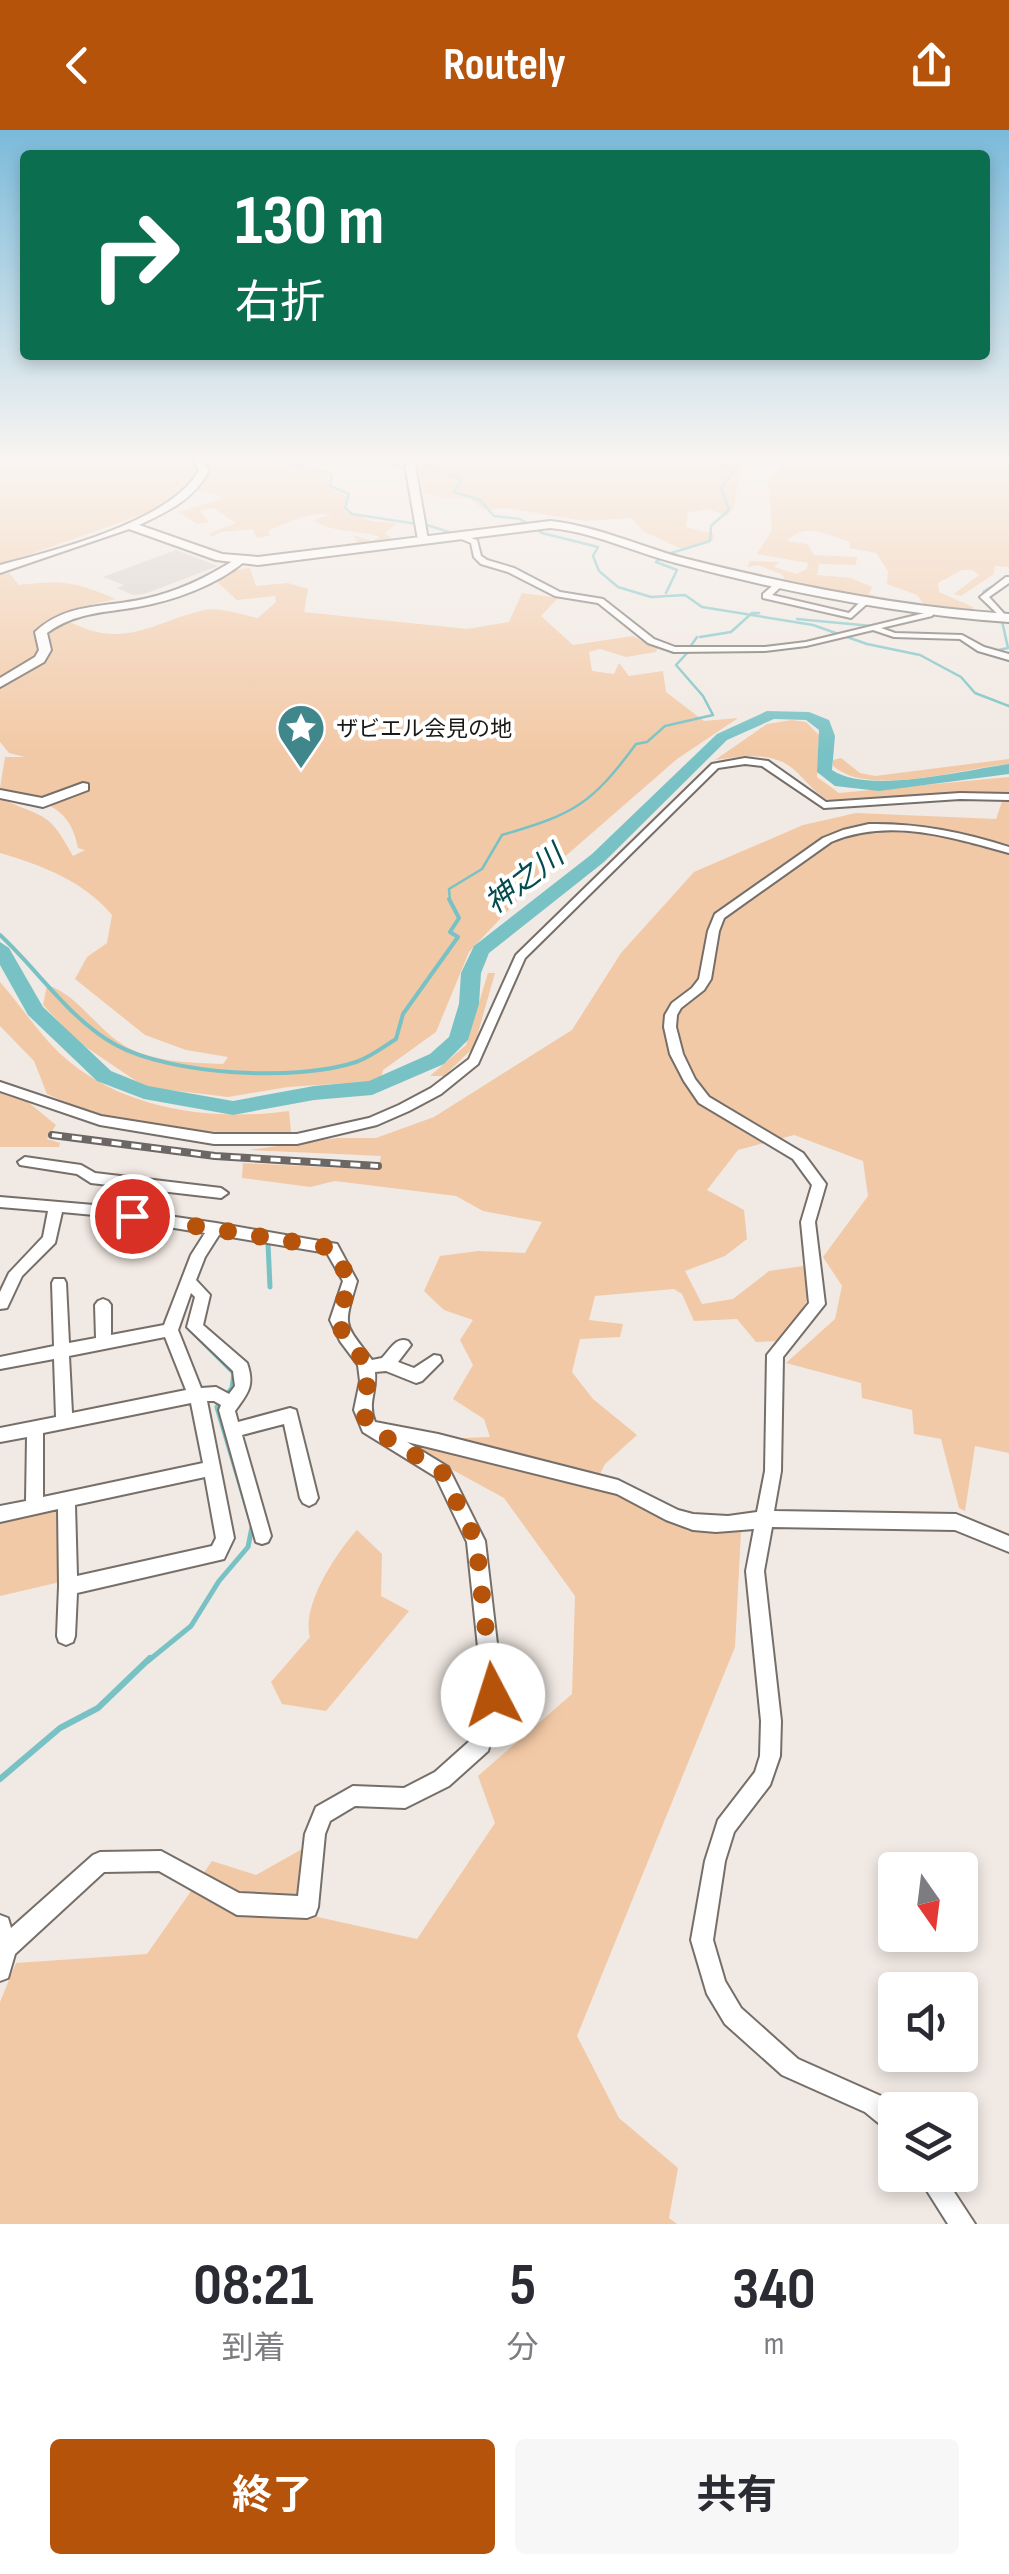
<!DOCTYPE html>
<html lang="ja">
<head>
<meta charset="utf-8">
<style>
  body { margin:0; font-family:"Sofia Sans Condensed","Noto Sans JP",sans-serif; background:#f7f7f7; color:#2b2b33; height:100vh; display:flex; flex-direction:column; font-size:38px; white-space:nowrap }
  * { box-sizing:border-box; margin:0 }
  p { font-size:32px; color:#7c7c81 }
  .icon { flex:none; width:55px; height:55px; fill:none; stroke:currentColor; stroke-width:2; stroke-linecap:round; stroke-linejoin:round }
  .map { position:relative; height:2094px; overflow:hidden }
  .sheet { display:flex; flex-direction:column; background:#fff; flex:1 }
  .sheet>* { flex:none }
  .top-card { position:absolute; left:20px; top:20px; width:970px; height:210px; border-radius:10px; box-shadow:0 5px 15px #0003; background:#0b6e4f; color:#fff; overflow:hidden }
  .needle { width:65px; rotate:166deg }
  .tools { position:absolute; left:878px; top:1722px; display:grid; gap:20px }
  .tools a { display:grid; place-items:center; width:100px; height:100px; border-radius:10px; background:#fff; box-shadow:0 5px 15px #0003; font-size:50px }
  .pin { position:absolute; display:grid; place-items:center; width:85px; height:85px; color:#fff; margin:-42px; border:5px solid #fff; border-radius:50%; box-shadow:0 2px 10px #0007 }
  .me { position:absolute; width:110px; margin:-55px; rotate:355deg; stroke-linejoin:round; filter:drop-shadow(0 0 8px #0008) }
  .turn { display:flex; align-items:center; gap:35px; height:210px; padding:0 50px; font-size:45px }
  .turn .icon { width:130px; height:130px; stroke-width:2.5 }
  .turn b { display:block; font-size:70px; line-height:85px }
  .eta { display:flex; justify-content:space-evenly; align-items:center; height:170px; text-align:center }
  .eta b { font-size:60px; font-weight:700; line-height:70px }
  .action { display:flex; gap:20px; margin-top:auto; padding:20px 50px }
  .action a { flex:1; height:115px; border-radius:10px; background:#b45309; color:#fff; font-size:40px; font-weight:700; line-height:115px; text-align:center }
  .action a+a { background:#f7f7f7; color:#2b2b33 }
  header { display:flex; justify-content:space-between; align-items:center; height:130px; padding:0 50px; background:#b45309; color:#fff; font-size:45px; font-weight:700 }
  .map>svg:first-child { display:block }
  .green { fill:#f2c9a6 }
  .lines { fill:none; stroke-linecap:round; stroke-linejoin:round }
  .stream-far3 { stroke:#78c2c5; stroke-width:2.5 }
  .stream-far2 { stroke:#78c2c5; stroke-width:4 }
  .stream-far1 { stroke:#78c2c5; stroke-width:5 }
  .stream { stroke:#78c2c5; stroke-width:6 }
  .river { fill:#78c2c5; fill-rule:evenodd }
  .building { fill:#d6cfc8 }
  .street-casing { stroke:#766f69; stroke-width:4 }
  .secondary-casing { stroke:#766f69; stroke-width:4 }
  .primary-casing { stroke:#766f69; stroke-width:4 }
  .street { fill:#fff; fill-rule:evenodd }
  .secondary { fill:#fff; fill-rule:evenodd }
  .primary { fill:#fff; fill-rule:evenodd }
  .rail-casing { stroke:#6c6764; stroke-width:8 }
  .rail { stroke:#fff; stroke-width:4; stroke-dasharray:10; stroke-linecap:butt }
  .route { stroke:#b45309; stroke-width:18; stroke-dasharray:0 32.4 }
  .labels { text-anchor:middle; stroke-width:8; stroke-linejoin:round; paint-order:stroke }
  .far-poi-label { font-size:22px; fill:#1b1816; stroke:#fff; text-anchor:start }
  .water-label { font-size:30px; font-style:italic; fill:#044b4e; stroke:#fff }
</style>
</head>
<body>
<header><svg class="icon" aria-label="back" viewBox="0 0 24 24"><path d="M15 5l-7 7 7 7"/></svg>Routely<svg class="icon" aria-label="share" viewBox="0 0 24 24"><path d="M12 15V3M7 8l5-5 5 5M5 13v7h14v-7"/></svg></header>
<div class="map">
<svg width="1009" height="2094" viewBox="0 0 1009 2094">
  <rect width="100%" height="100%" fill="#f1e9e3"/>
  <path class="green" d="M0 329H262L328 344 329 358 347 367 344 381 371 391 397 393 385 403 395 411 350 418 345 414 358 413 353 405 372 411 380 407C357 399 335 404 313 390L331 385C311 380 289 393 269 400V406L257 408 252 399 221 402 213 407 208 404 236 393 213 378 200 380 209 392 197 394 178 382 224 368 192 358 149 382 0 435Z
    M416 329H726L741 333 734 378 727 386 708 379 688 383 686 397 714 404 713 410 684 420 643 401 631 388 586 391 504 378 484 380 470 368H443L424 363Z
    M791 329H1009V437L995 436 994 444 961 466 954 464 979 445 973 440H962L938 453 939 462 973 477 971 485 930 482 917 465 887 454 888 441 876 423 850 418V412C827 405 806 391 787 411L807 414 814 425 857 427 856 435 819 434 817 445 851 448 872 457 869 464 884 469 881 472 784 450 783 445 758 435 747 437 750 431 779 432 774 437 796 444 807 439 808 433 757 424 772 400 768 351 781 337 780 331Z
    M250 438 256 456 288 453 308 459 304 482 467 499 509 492 522 463 558 468 541 486 573 515 633 506 657 518 656 522 626 527 600 519 589 522 592 541 614 544 619 533 629 546 663 541 666 562 704 591 738 588 677 629 530 757 469 822 436 902 383 940 380 951 288 957 228 967 145 957 77 911 43 875 47 855C78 865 95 897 122 914 149 932 192 933 223 934L228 927 186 920 145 905 75 849 87 827 107 813 112 785C84 751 41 735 0 723V668C44 689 48 679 73 726L85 720 78 718C70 671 36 672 0 658L5 627H25L9 623 0 612V445L9 443 19 455C65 450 74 452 116 469L72 479 70 492C125 520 153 492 204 480 220 477 242 485 258 488L276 472 275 466 237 470 216 451 235 440Z
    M792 590 806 592 819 605 817 647 839 663 1009 647V1323L975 1316 965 1381 959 1378 941 1309 914 1304 912 1280 862 1268 861 1253 786 1233 835 1189 842 1156 823 1127 868 1066 863 1031 794 1005 738 1020 707 1060 744 1080 747 1109 725 1126 685 1141 702 1174 733 1169 769 1141 803 1136C816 1174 801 1183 778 1211L756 1212 737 1189 694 1191 682 1164 674 1159 595 1166 589 1190 623 1194 620 1207 580 1209 572 1242 593 1269 637 1305 605 1334 593 1358 626 1366 688 1401 741 1402 735 1517 577 1906 619 1988 678 2038 669 2088 677 2094H0V1872L16 1833 147 1824 212 1731 256 1745 304 1718 295 1782 417 1809 495 1693 478 1646 572 1564 575 1466 504 1368 407 1315 412 1310 490 1307 484 1289 453 1269 473 1235 460 1210 473 1190 444 1180 424 1161 440 1126 478 1121 525 1123 542 1092 483 1081 456 1066 335 1051 310 1057 242 1048 243 1033 378 1040 381 1026 249 1020 338 1008H376L434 987 572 900 621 823 694 742 803 695 856 683 996 689 1005 663 831 671C810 663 800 638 780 631 761 623 735 627 715 630L767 594Z
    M841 628 860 643 875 646 1009 629V634C962 638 870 668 833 636V630Z
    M488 843H495L474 917 444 946H430L466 915Z
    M0 852C23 878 44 912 71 933 131 981 215 991 289 981L291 1002C207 1005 124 1000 47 964L34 931 0 896Z
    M0 960 28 972 56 995 47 1009 60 1013 59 1017H0Z
    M51 1380 59 1383 60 1452 0 1466V1394Z
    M357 1400 382 1424 381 1466 409 1481 326 1581 282 1574 271 1552 310 1507C301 1476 336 1423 357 1400Z"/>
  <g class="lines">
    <path class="stream-far3" d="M266 329 332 344 330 356 349 364 345 378 352 384 417 394
      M393 329 392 335 403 338
      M417 338 431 337 461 349 454 362 480 370 494 386 520 389 542 403 598 417 593 426 599 441 618 457 651 467 685 465 702 477 813 495 867 514 920 525 961 547 975 563 1009 576
      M427 395 455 404
      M499 398 524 393
      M668 424 710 411 711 396 729 380 721 358 734 341 712 329
      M660 428 656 432 677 440 666 463
      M982 467 984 461 1009 447
      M797 489 872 496
      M700 507 731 502 752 483H759
      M690 517 697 507
      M994 521 1008 518 1002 491
      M450 771 449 759 482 739 502 705C574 684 591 675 636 614L647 612 665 596 713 585 703 566 676 535 689 521"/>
    <path class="stream-far2" d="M0 805C38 840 70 890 116 915 171 945 297 952 356 932 371 927 383 917 396 909L403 884 458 807 450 802 459 788 449 769"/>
    <path class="stream-far1" d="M268 1113 270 1157
      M190 1199 234 1243 232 1258 217 1277 250 1388
      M148 1531 191 1496 219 1451 248 1417 252 1397"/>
    <path class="stream" d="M0 1649 60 1598 98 1578 150 1528"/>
    <path class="river" d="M767 581 809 582 829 590 835 606 832 640C869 665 964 640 1009 634V644L879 661 835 656 817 642 819 600 806 590 774 589 727 610 604 732 489 823 481 843 479 874 468 910 444 934 372 965 314 970 233 985 144 969 97 951 28 885 0 835V812L9 818 43 877 111 941 148 956 233 971 314 956 369 951 430 924 449 907 459 874 461 843 474 816 592 724 717 604Z"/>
  </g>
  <path class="building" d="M176 420 218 436 144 464 133 465 117 458 124 455 103 447Z"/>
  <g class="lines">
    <g class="street-casing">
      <path id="street" d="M459 404 477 410 481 426 487 430 514 438 560 462 603 469 654 509 675 517H765L806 512 929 482 933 484 932 486 881 498 895 503 962 505 984 517 1009 524V530L978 521 960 509 894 507 873 500 806 516 765 521 674 522 648 513 598 473 555 466 508 442 481 434 474 427 471 413 459 408Z
        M1006 447H1009V453L989 467 1008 488 1004 490 980 467Z
        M778 451 785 453 772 465 849 483 862 470 869 472 851 488 763 468V464Z
        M745 628 768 631 826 672 960 663 1009 664V670L960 669 824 678 762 636 745 634 718 638 525 828 478 934 441 964 409 981 377 995 297 1014H214L100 995 0 961V952L101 986 214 1004H297L369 988 399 975 431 958 469 929 516 825 712 634Z
        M869 694C917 693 963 702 1009 717V723C951 707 889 687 831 712L724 788 719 801 711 849 704 860 681 878 677 885 676 897 683 924 695 949 709 967 803 1023 826 1054 815 1092 825 1174 783 1227 781 1341 774 1381 956 1384 1009 1406V1422L955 1400 772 1397 764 1441 781 1591 780 1626 770 1655 734 1702 725 1731 713 1810 725 1851 741 1878 798 1929 881 1966 899 1980H895V2004L887 2000 865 1982 782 1945 725 1894 707 1864 691 1810 705 1731 718 1690 755 1642 760 1626 761 1591 746 1441 754 1399 716 1402 693 1400 666 1390 617 1364 407 1312 448 1337 485 1411 503 1565 488 1621 449 1656 405 1678 355 1676 330 1691 325 1704 318 1777 315 1785 307 1788 237 1785 159 1741 104 1742 15 1824 8 1848 0 1851V1785L8 1788 11 1798 93 1725 100 1722 161 1721 239 1763 298 1766 305 1704 316 1677 353 1656 404 1658 435 1642 473 1608 483 1565 467 1412 436 1347 363 1302 354 1280 360 1251 358 1235 340 1211 330 1190 343 1151 327 1123 219 1105 205 1127 196 1150 210 1165 203 1195 247 1233C255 1256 248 1263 235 1281L238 1292 290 1278 296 1280 318 1368 315 1373 309 1376 303 1373 300 1368 284 1294 242 1305 271 1406 268 1412 262 1414 256 1412 219 1280 221 1275 214 1271H207L234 1408 224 1429 77 1463 75 1506 73 1512 66 1515 59 1512 57 1506 59 1456 58 1379 0 1392V1376L26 1371 27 1307 0 1312V1298L56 1287 54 1229 0 1239V1227L54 1216 52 1153 54 1149H64L66 1153 69 1213 96 1208 95 1175 98 1171 103 1169 108 1171 111 1175V1205L164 1195 191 1125 205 1103 94 1085 62 1082 55 1113 22 1146 7 1178 0 1179V1162L9 1143 43 1107 48 1081 0 1077V1067L94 1075 216 1093 337 1114 357 1151C343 1199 343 1191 372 1230L382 1228C390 1220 396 1206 408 1211L411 1215 398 1232 414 1238 434 1225 440 1226 442 1231 422 1251 416 1253 386 1241 375 1242C377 1263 367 1272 375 1292L438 1304 618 1350 678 1380 693 1384 728 1386 757 1382 765 1341 767 1225 809 1173 801 1092 812 1055 793 1029 699 973 684 951 670 924 664 897 665 885 672 873 692 858 699 849 708 801 715 784 823 708 843 700ZM191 1163 195 1167 187 1197 233 1241 235 1256 229 1264 216 1257 201 1258 178 1200ZM165 1207 186 1260 72 1283 69 1226ZM191 1273 203 1333 43 1367V1303ZM205 1347 216 1408 212 1416 77 1446 75 1375Z
        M25 1027 81 1035 95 1043 221 1058 228 1063 221 1068 91 1053 77 1044 20 1035 18 1032Z
        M917 2045H943L975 2094H948Z"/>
    </g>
    <g class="secondary-casing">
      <path id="secondary" d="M404 329H414L428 410 423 413 418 410Z
        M236 429 245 431C217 455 173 471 137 477 103 483 76 482 47 503L51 520 44 532 0 557V548L35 527 39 520 35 502C67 472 105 478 144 469 177 462 208 447 236 429Z
        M83 653 88 654V660L43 677 0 668V660L42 668Z"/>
    </g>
    <g class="primary-casing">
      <path id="primary" d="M192 329H202L209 340C195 369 167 382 139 395L222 424 258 427 550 391C597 396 638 416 683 428 790 455 899 477 1009 484V492C896 484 785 462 676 433 633 422 594 402 550 398L258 435 216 430 129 399 0 443V435C53 421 173 391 199 340Z"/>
    </g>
    <use href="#street" class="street"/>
    <use href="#secondary" class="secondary"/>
    <use href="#primary" class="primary"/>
    <g class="rail-casing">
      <path id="rail" d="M52 1005 215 1026 378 1036"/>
    </g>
    <use href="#rail" class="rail"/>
  </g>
  <linearGradient id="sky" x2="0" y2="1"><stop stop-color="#7bbada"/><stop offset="0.53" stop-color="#f9f5f2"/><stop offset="1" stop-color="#f9f5f2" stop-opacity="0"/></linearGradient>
  <rect width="1009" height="622" fill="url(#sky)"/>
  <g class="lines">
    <path class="route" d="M132 1086 332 1118 350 1151 338 1190 344 1207 366 1233 368 1251 362 1280 369 1297 442 1342 476 1411 493 1565"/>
  </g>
  <defs>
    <g id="sight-pin" transform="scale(2.5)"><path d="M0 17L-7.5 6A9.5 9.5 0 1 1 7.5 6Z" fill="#3f878a" stroke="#fff"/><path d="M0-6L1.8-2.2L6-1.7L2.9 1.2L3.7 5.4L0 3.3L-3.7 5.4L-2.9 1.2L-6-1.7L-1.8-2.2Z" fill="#fff"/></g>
  </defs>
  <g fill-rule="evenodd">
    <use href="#sight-pin" x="301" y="598"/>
  </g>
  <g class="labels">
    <g class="far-poi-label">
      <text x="336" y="606">ザビエル会見の地</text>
    </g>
    <g class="water-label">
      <text transform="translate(524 749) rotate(-38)" y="10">神之川</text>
    </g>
  </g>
</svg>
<div class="tools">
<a><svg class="needle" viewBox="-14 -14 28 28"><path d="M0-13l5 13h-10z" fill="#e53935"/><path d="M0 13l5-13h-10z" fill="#7c7c81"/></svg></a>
<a><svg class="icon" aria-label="sound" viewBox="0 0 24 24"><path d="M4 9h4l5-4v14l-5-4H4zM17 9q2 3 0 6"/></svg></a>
<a><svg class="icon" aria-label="layers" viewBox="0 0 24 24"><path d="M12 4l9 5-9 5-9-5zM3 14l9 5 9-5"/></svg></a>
</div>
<div class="pin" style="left:132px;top:1086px;background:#d93025"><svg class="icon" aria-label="arrive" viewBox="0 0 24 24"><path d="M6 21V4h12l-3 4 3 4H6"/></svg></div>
<svg class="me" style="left:493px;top:1565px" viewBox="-20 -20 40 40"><circle r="19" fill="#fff"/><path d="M0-13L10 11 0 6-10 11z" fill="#b45309"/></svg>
<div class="top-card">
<div class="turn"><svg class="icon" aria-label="right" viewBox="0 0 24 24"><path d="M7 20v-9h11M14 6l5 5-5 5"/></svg><div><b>130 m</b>右折</div></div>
</div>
</div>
<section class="sheet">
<div class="eta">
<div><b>08:21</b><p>到着</p></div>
<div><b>5</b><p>分</p></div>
<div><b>340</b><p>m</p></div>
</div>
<div class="action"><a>終了</a><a>共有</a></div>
</section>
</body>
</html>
